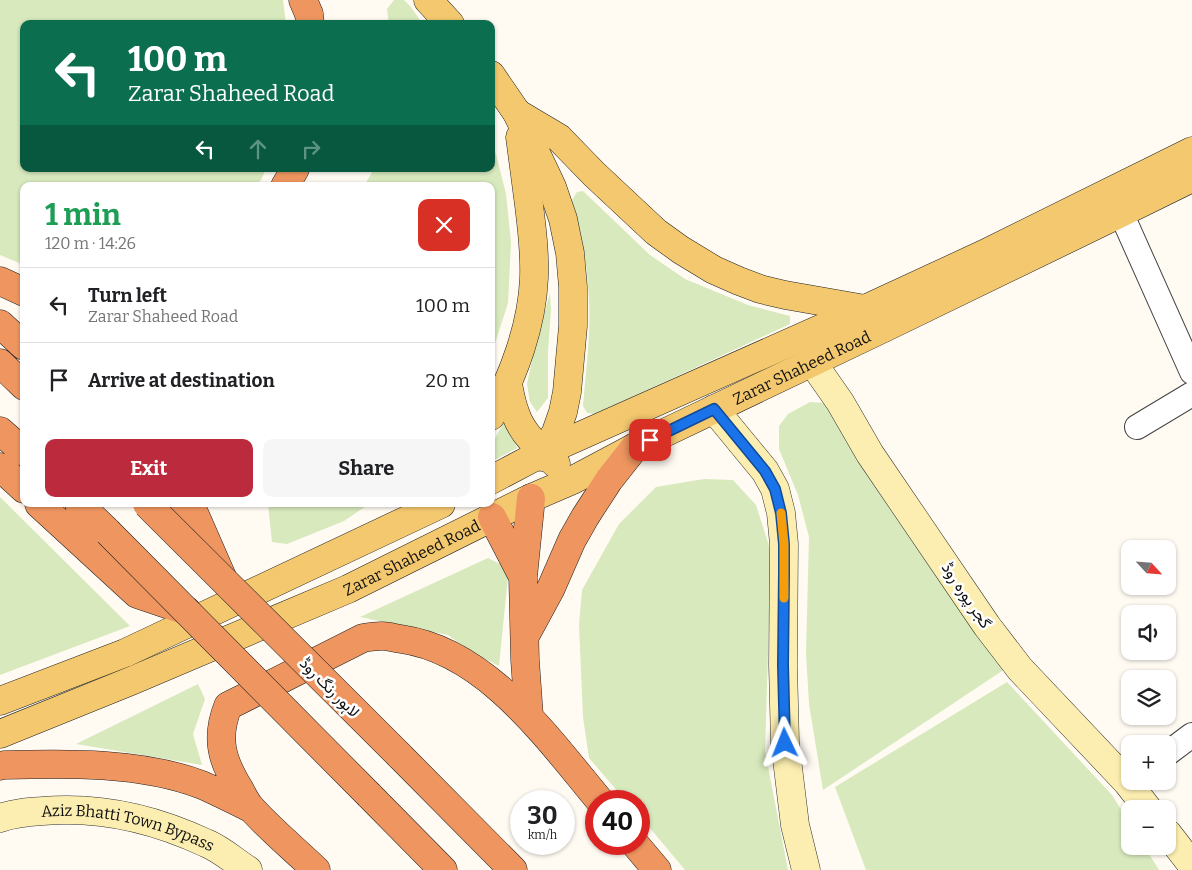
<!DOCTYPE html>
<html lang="en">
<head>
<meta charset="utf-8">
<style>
  body { margin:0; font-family:Bitter,Vazirmatn,serif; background:#f6f6f6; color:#202124; height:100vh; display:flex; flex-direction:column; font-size:19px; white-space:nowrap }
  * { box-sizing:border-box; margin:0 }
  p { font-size:16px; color:#757577 }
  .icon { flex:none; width:28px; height:28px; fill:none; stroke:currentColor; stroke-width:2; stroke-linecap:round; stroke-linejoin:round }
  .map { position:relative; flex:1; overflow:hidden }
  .details { position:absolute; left:20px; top:182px; width:475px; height:325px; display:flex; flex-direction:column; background:#fff; border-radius:10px; box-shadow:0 1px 4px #0004 }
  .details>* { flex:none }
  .hud { position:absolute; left:20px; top:20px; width:475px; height:152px; border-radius:10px; box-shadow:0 1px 4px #0004; background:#0b6e4f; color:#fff; overflow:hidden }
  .needle { width:32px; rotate:116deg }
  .controls { position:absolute; left:1121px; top:540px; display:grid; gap:10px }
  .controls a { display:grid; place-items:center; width:55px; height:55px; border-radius:10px; background:#fff; box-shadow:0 1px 4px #0004; font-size:25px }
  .speed { position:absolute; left:510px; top:790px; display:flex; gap:10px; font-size:25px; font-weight:700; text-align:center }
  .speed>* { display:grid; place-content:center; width:65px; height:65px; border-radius:50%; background:#fff; box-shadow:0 1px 4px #0004; line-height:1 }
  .speed small { font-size:12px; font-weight:400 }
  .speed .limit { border:8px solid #d22; background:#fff; color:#111 }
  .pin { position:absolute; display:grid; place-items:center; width:42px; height:42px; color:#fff; margin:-21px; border-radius:10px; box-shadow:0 2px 8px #0006 }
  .me { position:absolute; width:55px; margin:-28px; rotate:358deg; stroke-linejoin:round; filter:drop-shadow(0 0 4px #0008) }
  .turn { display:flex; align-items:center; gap:18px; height:105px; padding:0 25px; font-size:22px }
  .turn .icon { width:65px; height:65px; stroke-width:2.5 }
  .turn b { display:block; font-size:35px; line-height:42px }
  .lanes { display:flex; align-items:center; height:48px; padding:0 25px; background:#0003; justify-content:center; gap:25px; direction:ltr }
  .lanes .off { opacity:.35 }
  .round { display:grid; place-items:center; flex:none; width:52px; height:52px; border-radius:10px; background:#f6f6f6 }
  .summary { display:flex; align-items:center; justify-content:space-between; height:85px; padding:0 25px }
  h1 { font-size:30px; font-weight:700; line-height:38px; color:#1e9e55 }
  .button { display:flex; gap:10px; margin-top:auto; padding:10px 25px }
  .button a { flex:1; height:58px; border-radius:10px; background:#bc2b3d; color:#fff; font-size:20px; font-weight:700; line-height:58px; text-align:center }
  .button a+a { background:#f6f6f6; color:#202124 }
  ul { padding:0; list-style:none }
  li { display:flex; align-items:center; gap:15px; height:75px; padding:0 25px; border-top:1px solid #e0e0e0 }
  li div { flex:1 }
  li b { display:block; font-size:19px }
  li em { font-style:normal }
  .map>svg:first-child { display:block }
  .green { fill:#d7e9bd }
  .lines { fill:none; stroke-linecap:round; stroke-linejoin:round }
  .street-casing { stroke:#434343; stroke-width:26 }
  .secondary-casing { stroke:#323232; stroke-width:29 }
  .primary-casing { stroke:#212121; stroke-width:29 }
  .highway-casing { stroke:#212121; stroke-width:29 }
  .street { stroke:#fff; stroke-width:24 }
  .secondary { stroke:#fceeb0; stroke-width:28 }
  .primary { stroke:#f4c86e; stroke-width:28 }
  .highway { stroke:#ef9660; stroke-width:28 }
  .highway-bridge-casing { stroke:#212121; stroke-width:29; stroke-linecap:butt }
  .highway-bridge { stroke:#ef9660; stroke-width:28 }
  .route-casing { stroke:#114b97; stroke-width:12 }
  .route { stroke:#1a73e8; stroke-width:9 }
  .slow { stroke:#f59e0b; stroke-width:9 }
  .labels { text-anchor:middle; stroke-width:5; stroke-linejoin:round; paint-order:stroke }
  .street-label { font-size:16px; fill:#101010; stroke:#fff }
</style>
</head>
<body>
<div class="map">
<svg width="1192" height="870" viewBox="0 0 1192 870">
  <rect width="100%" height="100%" fill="#fffbf3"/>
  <path class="green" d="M0 0H283L286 24H24V169H266L261 180 255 186H24V265L0 255Z
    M394 0H404L410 6 423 24H389L387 9Z
    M491 143 496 154 506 194 511 243 508 303 491 356V186H364L374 169H491Z
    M583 191 650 255 685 279 748 305 790 316V324L595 414 587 413 583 406C586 370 591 334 589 298 587 265 582 232 572 200L577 192Z
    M550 293 551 310 548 351V398L537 412 530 402 527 384 535 346Z
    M810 402 825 403 1005 669 823 790 809 704 806 653 809 537 798 495 779 449V426L788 414Z
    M505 420 517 448 491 462V446Z
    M704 479 733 480 756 505 771 552 765 751 788 870H685L639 815V801H626L589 758 583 717 579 625 582 590 619 524 656 487Z
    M0 497 130 626 0 675Z
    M268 504H369L344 521 287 544 272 542Z
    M488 558 502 565 508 576 499 666 471 652 448 635 360 617Z
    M1007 682 1112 795 1130 824V846H1144L1159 870H866L835 787Z
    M198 684 205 699 193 734 202 765 76 744Z"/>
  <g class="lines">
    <g class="street-casing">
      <path id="street" d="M1121 213 1192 372
        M1137 427 1192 394
        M1168 753 1192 735"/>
    </g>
    <g class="secondary-casing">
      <g id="secondary">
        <path d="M812 362 840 402 870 454 987 626 1020 669 1127 782 1148 809"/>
        <path d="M714 409 765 471 775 489 781 513 784 544 783 665 785 743 795 825 806 870"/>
        <path id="s1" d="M0 818C14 813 27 812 42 811 98 806 155 819 206 843 221 849 234 861 248 870"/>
        <path d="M1168 834 1192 865"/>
      </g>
    </g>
    <g class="primary-casing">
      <g id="primary">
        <path d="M428 0 450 24"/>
        <path d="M491 75 517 113 552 187 563 219 570 253 573 287V326L567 392 563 412 556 432 542 457"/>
        <path d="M517 113 559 138 594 174 656 232 681 250 714 270 739 281 760 289 785 295 865 309"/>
        <path d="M508 384C510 395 512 405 516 415 523 435 541 450 556 464"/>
        <path d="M491 416C514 375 532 325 534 278 535 253 532 229 529 205 526 182 523 159 520 137"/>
        <path d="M491 480 544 452 865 309 984 254 1192 151"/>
        <path d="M0 701 125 653 441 504"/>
        <path id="s2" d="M0 734 131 681 348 589 531 498 573 480 635 447 886 327 1121 213 1192 178"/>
      </g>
    </g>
    <g class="highway-casing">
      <path id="highway" d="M303 0 309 14 310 24
        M285 186 295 169
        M0 281 24 292
        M0 324 24 346
        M0 363 24 386
        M0 431 24 452
        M0 467 24 489
        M39 504 137 594 187 611
        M79 504 108 532
        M184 504 195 515 223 579
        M492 517 523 577
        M525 636 551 588 572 540 585 517 609 480 635 447
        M529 716 525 660 523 577 531 498
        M399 755 513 870
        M0 766 4 765C67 763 142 762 202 785 218 792 234 800 250 808
        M369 795 443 870
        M635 844 657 870
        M316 870C295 850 271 830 252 809 247 804 243 796 240 790 222 761 215 739 228 706L363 638C369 637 376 636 382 636 388 636 394 638 401 639 487 651 548 739 600 801"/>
    </g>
    <use href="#street" class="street"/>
    <use href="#secondary" class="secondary"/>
    <use href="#primary" class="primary"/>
    <use href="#highway" class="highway"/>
    <g class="highway-bridge-casing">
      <path id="highway-bridge" d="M147 504 399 755
        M108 532 369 795"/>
    </g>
    <use href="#highway-bridge" class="highway-bridge"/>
  </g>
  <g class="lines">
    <g class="route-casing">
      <path id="route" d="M650 440 714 409 765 471 775 489 781 513 784 544V574L783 665 785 743"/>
    </g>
    <use href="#route" class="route"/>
    <path class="slow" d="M781 513 784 544V598"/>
  </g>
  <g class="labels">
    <g class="street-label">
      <text dy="6" stroke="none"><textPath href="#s2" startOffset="882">Zarar Shaheed Road</textPath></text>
      <text dy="6" stroke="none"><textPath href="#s2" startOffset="448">Zarar Shaheed Road</textPath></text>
      <text transform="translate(967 595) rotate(56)" y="6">گجر پورہ روڈ</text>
      <text transform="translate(330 687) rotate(45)" y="6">لاہور رنگ روڈ</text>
      <text dy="6" stroke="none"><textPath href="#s1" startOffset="131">Aziz Bhatti Town Bypass</textPath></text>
    </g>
  </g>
</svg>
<div class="controls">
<a><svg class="needle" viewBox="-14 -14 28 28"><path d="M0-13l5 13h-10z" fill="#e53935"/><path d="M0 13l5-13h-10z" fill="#757577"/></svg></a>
<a><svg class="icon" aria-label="sound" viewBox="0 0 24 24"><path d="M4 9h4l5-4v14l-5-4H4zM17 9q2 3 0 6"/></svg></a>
<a><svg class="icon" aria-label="layers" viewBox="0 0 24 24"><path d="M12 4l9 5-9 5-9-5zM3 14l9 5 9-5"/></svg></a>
<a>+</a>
<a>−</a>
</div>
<div class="speed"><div>30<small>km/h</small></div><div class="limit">40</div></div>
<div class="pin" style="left:650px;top:440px;background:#d93025"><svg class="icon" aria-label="arrive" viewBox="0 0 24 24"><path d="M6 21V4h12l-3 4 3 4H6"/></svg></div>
<svg class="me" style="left:785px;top:743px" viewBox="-20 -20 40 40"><path d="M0-17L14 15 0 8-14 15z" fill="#1a73e8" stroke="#fff" stroke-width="4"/></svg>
<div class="hud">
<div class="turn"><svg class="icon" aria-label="left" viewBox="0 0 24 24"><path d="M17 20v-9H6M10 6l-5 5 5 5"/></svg><div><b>100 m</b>Zarar Shaheed Road</div></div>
<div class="lanes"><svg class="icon" aria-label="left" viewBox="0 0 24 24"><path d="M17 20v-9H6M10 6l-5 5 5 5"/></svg><svg class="icon off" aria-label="ahead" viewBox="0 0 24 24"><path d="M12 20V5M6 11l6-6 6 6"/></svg><svg class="icon off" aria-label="right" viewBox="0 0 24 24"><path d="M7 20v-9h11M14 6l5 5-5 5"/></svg></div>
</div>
<section class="details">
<div class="summary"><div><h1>1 min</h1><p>120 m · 14:26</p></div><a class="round" style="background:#d93025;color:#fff"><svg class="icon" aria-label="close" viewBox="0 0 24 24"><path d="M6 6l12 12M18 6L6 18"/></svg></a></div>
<ul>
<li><svg class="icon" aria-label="left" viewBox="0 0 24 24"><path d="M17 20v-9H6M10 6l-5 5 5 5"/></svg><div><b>Turn left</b><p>Zarar Shaheed Road</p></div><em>100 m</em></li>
<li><svg class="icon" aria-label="arrive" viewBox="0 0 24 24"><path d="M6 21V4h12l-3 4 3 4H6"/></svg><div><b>Arrive at destination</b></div><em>20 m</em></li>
</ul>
<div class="button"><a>Exit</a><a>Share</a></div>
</section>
</div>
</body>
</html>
